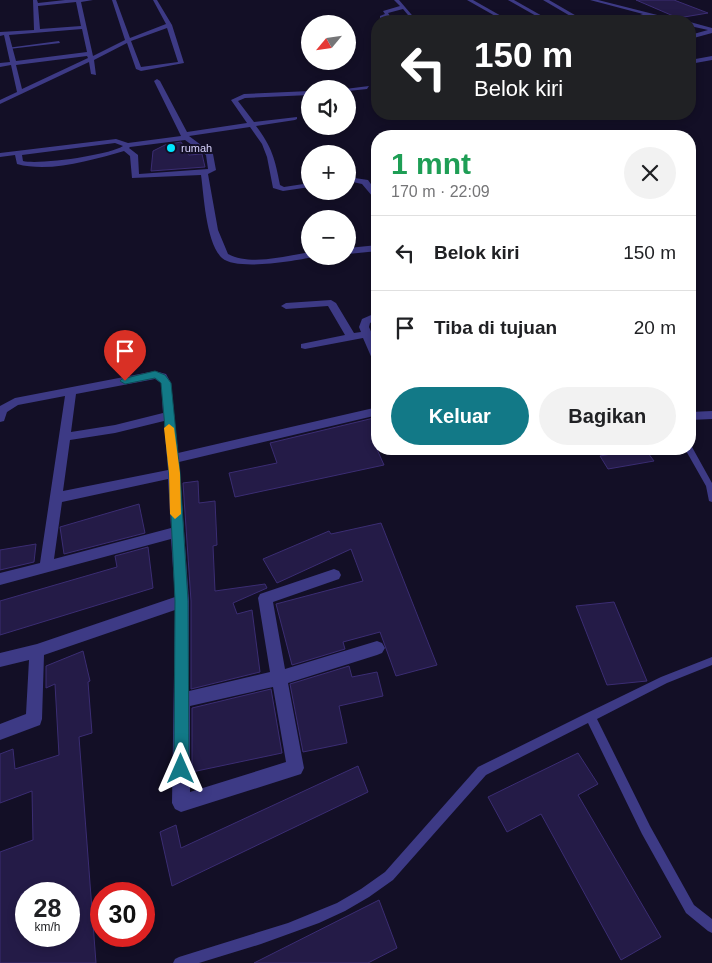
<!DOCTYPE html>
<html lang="id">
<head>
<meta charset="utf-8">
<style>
  body { margin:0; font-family:Helvetica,sans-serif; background:#f2f2f2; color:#202124; height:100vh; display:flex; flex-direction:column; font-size:19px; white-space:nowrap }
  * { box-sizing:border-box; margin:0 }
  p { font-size:16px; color:#757577 }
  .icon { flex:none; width:28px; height:28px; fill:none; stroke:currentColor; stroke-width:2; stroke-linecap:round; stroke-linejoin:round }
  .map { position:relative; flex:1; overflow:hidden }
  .side { position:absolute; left:371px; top:130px; width:325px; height:325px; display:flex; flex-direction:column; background:#fff; border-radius:20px; box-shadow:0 2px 8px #0003 }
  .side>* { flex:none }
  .banner { position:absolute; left:371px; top:15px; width:325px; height:105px; border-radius:20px; box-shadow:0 2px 8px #0003; background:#202124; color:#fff; overflow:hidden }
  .needle { width:32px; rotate:241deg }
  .buttons { position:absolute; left:301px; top:15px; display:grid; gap:10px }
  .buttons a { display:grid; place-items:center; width:55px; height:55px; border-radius:50%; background:#fff; box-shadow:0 2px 8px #0003; font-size:25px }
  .speed { position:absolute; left:15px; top:882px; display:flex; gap:10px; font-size:25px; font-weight:700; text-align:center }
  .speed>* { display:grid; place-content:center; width:65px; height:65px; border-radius:50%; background:#fff; box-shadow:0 2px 8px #0003; line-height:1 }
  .speed small { font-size:12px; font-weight:400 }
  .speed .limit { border:8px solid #d22; background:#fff; color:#111 }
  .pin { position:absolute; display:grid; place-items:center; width:42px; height:42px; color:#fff; margin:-51px -21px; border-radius:50% 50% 50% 0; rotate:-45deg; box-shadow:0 0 5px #0007 }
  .pin .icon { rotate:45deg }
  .me { position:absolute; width:55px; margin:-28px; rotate:0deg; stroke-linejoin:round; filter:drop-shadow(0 0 4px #0008) }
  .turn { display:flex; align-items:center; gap:18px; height:105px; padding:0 20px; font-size:22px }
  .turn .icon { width:65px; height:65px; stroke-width:2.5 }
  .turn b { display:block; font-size:35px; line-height:42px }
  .round { display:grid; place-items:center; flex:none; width:52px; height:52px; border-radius:26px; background:#f2f2f2 }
  .head { display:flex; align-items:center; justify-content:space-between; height:85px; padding:0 20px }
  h1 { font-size:30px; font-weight:700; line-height:38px; color:#1e9e55 }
  .action { display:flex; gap:10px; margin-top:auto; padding:10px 20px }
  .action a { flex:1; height:58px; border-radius:30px; background:#127987; color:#fff; font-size:20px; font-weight:700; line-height:58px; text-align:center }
  .action a+a { background:#f2f2f2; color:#202124 }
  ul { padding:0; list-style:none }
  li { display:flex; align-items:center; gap:15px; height:75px; padding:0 20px; border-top:1px solid #e0e0e0 }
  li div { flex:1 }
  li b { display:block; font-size:19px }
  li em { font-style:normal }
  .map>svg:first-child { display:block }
  .building { fill:#241b47; stroke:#3b2d73; fill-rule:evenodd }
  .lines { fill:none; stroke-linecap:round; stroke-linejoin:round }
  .service { fill:#3d3a85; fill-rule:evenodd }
  .minor { fill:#3d3a85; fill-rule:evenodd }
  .route { fill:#127987; stroke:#0c4f58 }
  .slow { fill:#f59e0b }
  .poi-dot { fill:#00e5ff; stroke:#130f26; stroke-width:2 }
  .labels { text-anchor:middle; stroke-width:4; stroke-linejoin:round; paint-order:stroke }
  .far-poi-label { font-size:11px; fill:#d9d4ff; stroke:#130f26; text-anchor:start }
</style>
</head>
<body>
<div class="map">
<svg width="712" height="963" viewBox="0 0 712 963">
  <rect width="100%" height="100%" fill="#130f26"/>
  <path class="building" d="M636 0H674L708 13 678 18Z
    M181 142 189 155 202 154 205 167 151 171 153 151 165 145Z
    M378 417V437L372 438 384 465 235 497 229 473 277 463 270 443Z
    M639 449H645L654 461 608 469 600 456Z
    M198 481 199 503 215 501 217 545 213 546 215 591 265 584 267 588 233 603 237 614 252 610 260 672 191 689V601L183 483Z
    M139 504 145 533 64 554 60 527Z
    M381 523 437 665 396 676 380 632 343 642 345 649 292 665 276 604 363 581 351 549 277 583 263 559 329 531 331 534Z
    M36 544 34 562 0 570V550Z
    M148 547 153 588 0 635V601L117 567 115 556Z
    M614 602 647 681 607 685 576 606Z
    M83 651 90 681 88 682 92 733 79 737 96 963H0V852L33 840 32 791 0 803V754L13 749 15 769 59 755 55 684 46 688V666ZM21 894H69V936H25Z
    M349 666 352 677 377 672 383 696 339 706 347 743 303 752 290 684Z
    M271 689 282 753 192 772V708Z
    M578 753 598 784 578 795 661 937 621 960 541 814 507 832 488 797Z
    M358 766 368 792 172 886 160 832 176 825 181 848Z
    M379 900 397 948 368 963H254Z"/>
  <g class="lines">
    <path class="service" d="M59 41 60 43 9 49 7 48Z
      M690 447H692L712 483V502L709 501 706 486 685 449H690Z
      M712 657V665L667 683 597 719 650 826 694 905 712 919V933L708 931 686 913 642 834 588 723 486 775 393 880 369 897 345 911 319 923 261 944 199 963H173L175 959 179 957 288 923 337 903 361 889 385 872 478 767 587 713 661 677Z"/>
    <path class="minor" d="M33 0H37L38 3 65 0H93L81 2 93 56 125 40 112 0H116L130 38 166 24 153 0H157L172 25 184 63 141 71 136 69 127 43 94 60 96 75 91 74 89 62 0 104V100L17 92 11 65 0 67V63L10 62 4 35 0 36V32L34 30ZM76 2 81 26 40 29 38 6ZM167 28 178 62 141 67 131 41ZM82 29 87 52 16 61 9 35ZM87 56 88 58 22 89 16 65Z
      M394 0H399L417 21H413L403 9 388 13 390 16 380 18V16L385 14 383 11 400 6Z
      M467 0H473L510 21H504Z
      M508 0H514L551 21H545Z
      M543 0H549L580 18 558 21 572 17Z
      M590 0H598L681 21H673L649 15 622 21 643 14Z
      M690 22 712 28V33L690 39V35L708 30 690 26Z
      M712 56V60L690 64V60Z
      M157 79 160 81 187 132 247 123 231 100 244 94 310 91V95L245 98 238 101 254 122 297 117V119L295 120 256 126C272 147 275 159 280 185L284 187 310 183V187L283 191 273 188 267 157 262 144 250 127 189 136 213 154 216 170 208 174 218 230 228 254C251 266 285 256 310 252V256L313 257C294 261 237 271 222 258 206 243 204 196 201 175L132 178 130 156 124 151C92 160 50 173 17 164L15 155 0 157V153L116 139 128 143 181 136 154 81ZM185 140 206 155 208 169 139 174 138 155 129 148 130 147ZM115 143 123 146C110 155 39 165 23 161L22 155Z
      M369 86 367 89 348 91 345 89Z
      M348 177 368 180 378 194V203L362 184 348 181Z
      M378 245V251L348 254V248Z
      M331 300 336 303 354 333 361 332 359 327 362 319 378 312V319L370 323 369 327 378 347V364L373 361 363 338 305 349 301 348V344L345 335 328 306 286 309 281 306 286 303Z
      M155 371 166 374 171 383 178 453 378 407V415L179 462 189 601V691L270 672 258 598 260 594 334 569 339 571 341 575 339 579 273 602 285 669 377 641 382 643 385 648 382 653 377 655 288 683 304 768 301 774 181 812 175 809 172 803 175 610 44 655 42 719 40 725 0 740V724L26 714 29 660 0 667V653L37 644 175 597 171 539 0 585V573L40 563 65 396 18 405 7 412 4 421 0 422V406L15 398ZM155 379 161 383 163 413 115 425 71 432 76 394ZM164 421 168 470 63 491 70 440 115 433ZM168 479 171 528 54 559 62 502ZM273 687 286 762 190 792V706Z
      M712 411V419L690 420V412Z"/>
  </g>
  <path class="route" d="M155 371 165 375 171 383 180 473 188 601 189 769 187 774 181 777 176 774 174 769 175 601 169 473 161 383 155 378 125 384 120 381 122 379Z"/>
  <path class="slow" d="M169 424 174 428 180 473 181 514 175 519 170 514 169 473 164 428Z"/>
  <circle class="poi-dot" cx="171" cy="148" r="5"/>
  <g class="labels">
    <g class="far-poi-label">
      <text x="181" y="152">rumah</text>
    </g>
  </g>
</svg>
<div class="buttons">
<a><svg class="needle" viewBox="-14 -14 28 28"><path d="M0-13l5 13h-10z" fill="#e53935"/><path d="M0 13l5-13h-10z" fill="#757577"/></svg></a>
<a><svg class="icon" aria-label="sound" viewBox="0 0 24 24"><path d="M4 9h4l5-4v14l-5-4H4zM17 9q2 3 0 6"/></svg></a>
<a>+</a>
<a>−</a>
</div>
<div class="speed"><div>28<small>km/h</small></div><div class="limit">30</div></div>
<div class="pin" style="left:125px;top:381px;background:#d93025"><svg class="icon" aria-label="arrive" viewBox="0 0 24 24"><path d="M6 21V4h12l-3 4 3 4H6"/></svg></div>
<svg class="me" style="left:181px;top:769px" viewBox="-20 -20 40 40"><path d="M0-17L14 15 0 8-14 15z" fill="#127987" stroke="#fff" stroke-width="4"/></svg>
<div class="banner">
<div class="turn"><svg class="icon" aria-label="left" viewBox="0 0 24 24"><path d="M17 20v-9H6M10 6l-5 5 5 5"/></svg><div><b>150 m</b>Belok kiri</div></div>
</div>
<section class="side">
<div class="head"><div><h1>1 mnt</h1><p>170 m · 22:09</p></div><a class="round"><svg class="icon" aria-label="close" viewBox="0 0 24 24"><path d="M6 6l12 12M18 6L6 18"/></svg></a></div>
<ul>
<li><svg class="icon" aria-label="left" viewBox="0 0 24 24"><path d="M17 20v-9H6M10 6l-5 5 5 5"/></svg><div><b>Belok kiri</b></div><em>150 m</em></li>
<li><svg class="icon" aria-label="arrive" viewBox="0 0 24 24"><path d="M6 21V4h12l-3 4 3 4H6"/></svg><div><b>Tiba di tujuan</b></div><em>20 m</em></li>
</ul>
<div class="action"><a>Keluar</a><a>Bagikan</a></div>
</section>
</div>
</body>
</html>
